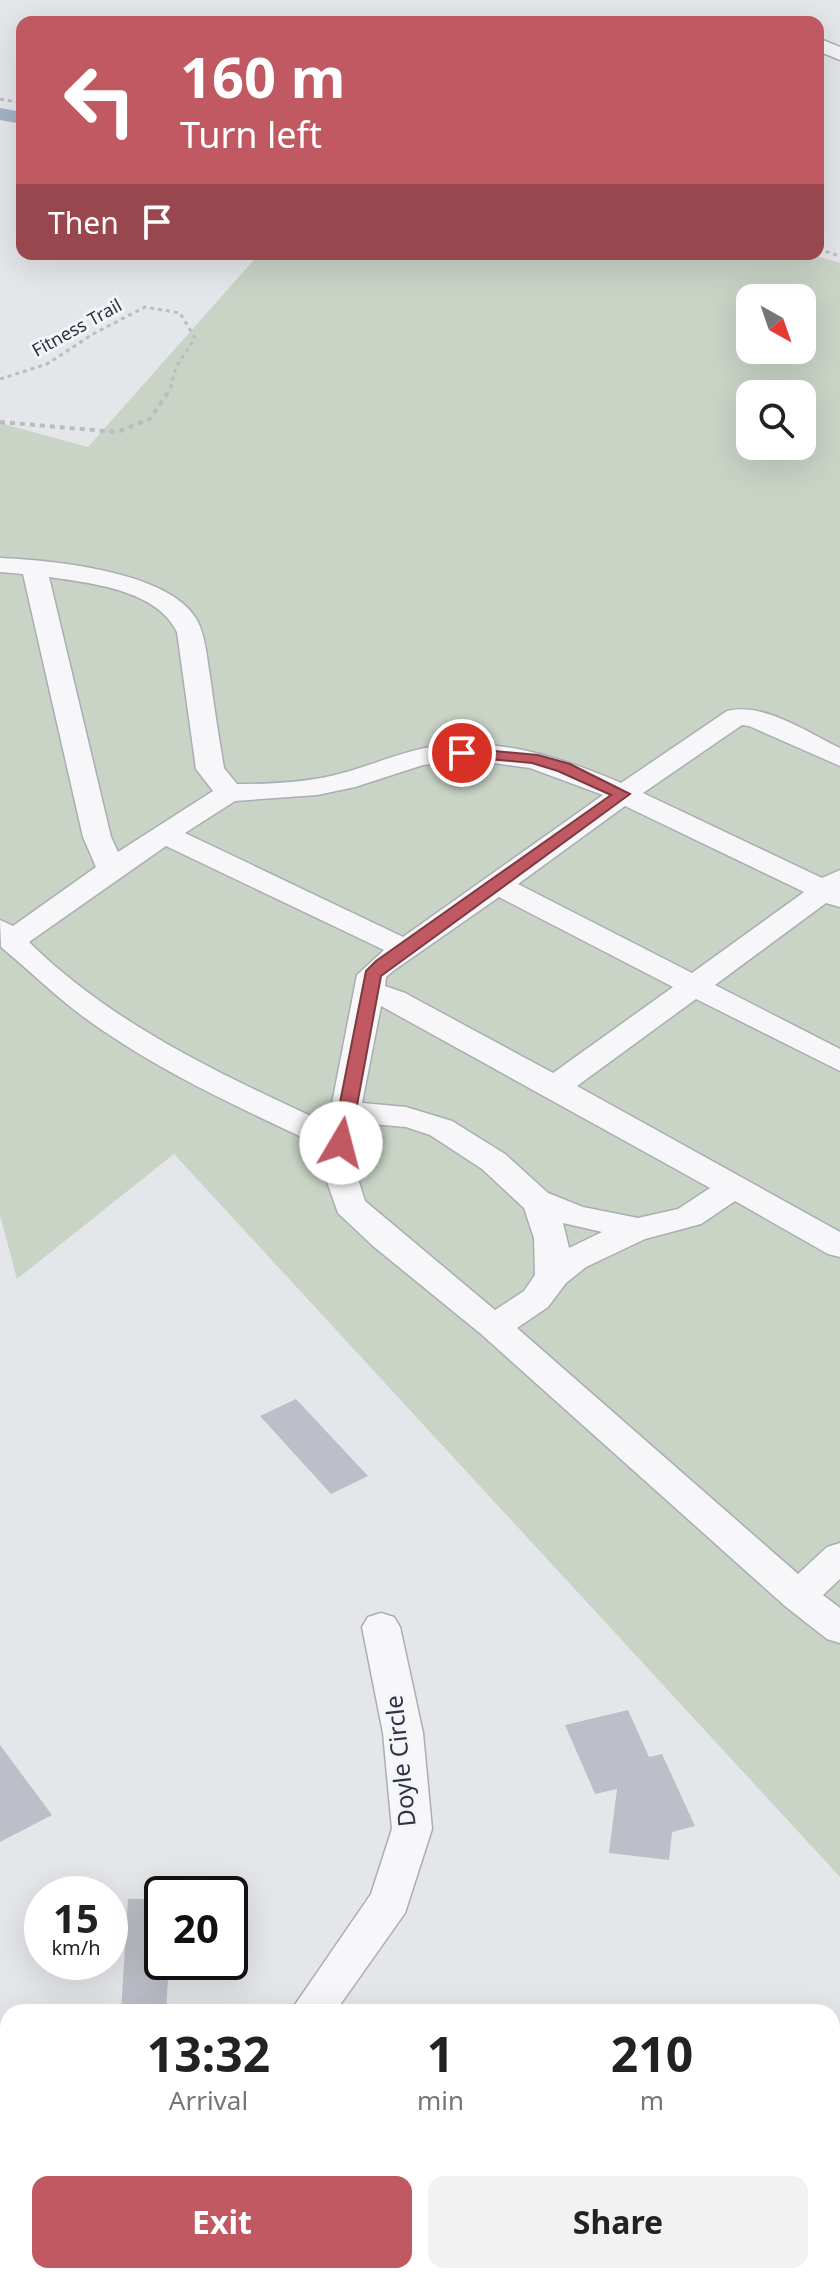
<!DOCTYPE html>
<html lang="en">
<head>
<meta charset="utf-8">
<style>
  body { margin:0; font-family:"Noto Sans",sans-serif; background:#f2f2f2; color:#222; height:100vh; display:flex; flex-direction:column; font-size:30px; white-space:nowrap }
  * { box-sizing:border-box; margin:0 }
  p { font-size:26px; color:#767676 }
  .icon { flex:none; width:44px; height:44px; fill:none; stroke:currentColor; stroke-width:2; stroke-linecap:round; stroke-linejoin:round }
  .map { position:relative; flex:1; overflow:hidden }
  .panel { position:absolute; left:0px; top:2004px; width:840px; height:280px; display:flex; flex-direction:column; background:#fff; border-radius:24px 24px 0 0; box-shadow:0 8px 32px #0002 }
  .panel>* { flex:none }
  .hud { position:absolute; left:16px; top:16px; width:808px; height:244px; border-radius:16px; box-shadow:0 8px 32px #0002; background:#c05962; color:#fff; overflow:hidden }
  .needle { width:52px; rotate:140deg }
  .controls { position:absolute; left:736px; top:284px; display:grid; gap:16px }
  .controls a { display:grid; place-items:center; width:80px; height:80px; border-radius:16px; background:#fff; box-shadow:0 8px 32px #0002; font-size:40px }
  .speed { position:absolute; left:24px; top:1876px; display:flex; gap:16px; font-size:40px; font-weight:700; text-align:center }
  .speed>* { display:grid; place-content:center; width:104px; height:104px; border-radius:50%; background:#fff; box-shadow:0 8px 32px #0002; line-height:1 }
  .speed small { font-size:20px; font-weight:400 }
  .speed .limit { border:4px solid #111; border-radius:12px; background:#fff; color:#111 }
  .pin { position:absolute; display:grid; place-items:center; width:68px; height:68px; color:#fff; margin:-34px; border:4px solid #fff; border-radius:50%; box-shadow:0 2px 8px #0007 }
  .me { position:absolute; width:88px; margin:-44px; rotate:8deg; stroke-linejoin:round; filter:drop-shadow(0 0 6px #0008) }
  .turn { display:flex; align-items:center; gap:28px; height:168px; padding:0 32px; font-size:36px }
  .turn .icon { width:104px; height:104px; stroke-width:2.5 }
  .turn b { display:block; font-size:56px; line-height:68px }
  .then { display:flex; align-items:center; height:76px; padding:0 32px; background:#0003; gap:16px; font-size:30px }
  .eta { display:flex; justify-content:space-evenly; align-items:center; height:136px; text-align:center }
  .eta b { font-size:48px; font-weight:700; line-height:56px }
  .cta { display:flex; gap:16px; margin-top:auto; padding:16px 32px }
  .cta a { flex:1; height:92px; border-radius:16px; background:#c05962; color:#fff; font-size:32px; font-weight:700; line-height:92px; text-align:center }
  .cta a+a { background:#f2f2f2; color:#222 }
  .map>svg:first-child { display:block }
  .green { fill:#c9d3c6; fill-rule:evenodd }
  .lines { fill:none; stroke-linecap:round; stroke-linejoin:round }
  .canal { fill:#a4b2c6; fill-rule:evenodd }
  .building { fill:#bcbfc7 }
  .minor-casing { stroke:#aaadb4; stroke-width:3 }
  .path-far1 { stroke:#bbbcc2; stroke-width:3; stroke-dasharray:4 4; stroke-linecap:butt }
  .path { stroke:#bbbcc2; stroke-width:4; stroke-dasharray:5 5; stroke-linecap:butt }
  .minor { fill:#f7f7f9; fill-rule:evenodd }
  .route { fill:#c05962; stroke:#7d3a40; stroke-width:2 }
  .labels { text-anchor:middle; stroke-width:6; stroke-linejoin:round; paint-order:stroke }
  .far-street-label { font-size:18px; fill:#2e3441; stroke:#f4f5f8 }
  .near-street-label { font-size:24px; fill:#2e3441; stroke:#f4f5f8 }
</style>
</head>
<body>
<div class="map">
<svg width="840" height="2284" viewBox="0 0 840 2284">
  <rect width="100%" height="100%" fill="#e4e6ea"/>
  <path class="green" d="M259 254H810L840 263V1877L174 1154 17 1279 0 1215V423L88 447ZM750 298H802V350H750ZM750 394H802V446H750Z"/>
  <g class="lines">
    <path class="canal" d="M0 108 22 112V124L0 120Z"/>
  </g>
  <path class="building" d="M296 1399 368 1476 331 1494 260 1416Z
    M628 1710 649 1757 662 1754 695 1826 672 1832 669 1860 609 1853 617 1789 595 1794 565 1725Z
    M0 1745 52 1815 0 1842Z
    M128 1899H162V1962H169L166 2012H121Z"/>
  <g class="lines">
    <g class="minor-casing">
      <path id="minor" d="M818 38 840 47V60L818 51Z
        M0 558C50 560 173 571 198 622 206 639 207 659 210 676 214 707 219 738 224 768L237 784C269 784 303 783 335 775 369 767 401 751 436 746 499 737 563 758 621 783L727 711C764 702 807 732 840 748V766L749 726 742 725 643 793 822 878 840 870V907L826 903 715 985 840 1049V1071L696 999 577 1086 840 1232V1257L828 1254 735 1201 701 1224 645 1239 586 1267 566 1283 548 1307 517 1328 798 1574 827 1547 840 1543V1579L823 1595 840 1608V1643L827 1639 785 1606 481 1334 373 1246 338 1213 326 1179 327 1149C251 1113 174 1079 105 1032 65 1006 36 976 1 947L0 920 13 926 96 867 83 837 23 574 0 572ZM49 577C91 583 157 590 177 632L196 769 213 791 118 852 111 837ZM470 760 530 768 603 795 403 937 185 833 235 801 317 795 355 787 423 765ZM625 806 804 892 692 973 518 884ZM166 846 384 950 357 975 328 1124C222 1075 113 1025 29 942ZM499 897 673 987 553 1073 405 993 385 986 386 977 393 971ZM381 1006 710 1188 678 1209 638 1218 583 1207 548 1193 505 1154 452 1121 406 1107 362 1103ZM360 1123 406 1127 430 1135 482 1169 524 1208 534 1238 535 1275 524 1291 495 1310 365 1201 358 1179ZM563 1223 602 1232 569 1248Z
        M381 1613 394 1617 400 1627 423 1733 432 1829 405 1913 335 2012H290L371 1894 392 1829 383 1733 362 1627 368 1617Z
        M0 2047 8 2050V2102L0 2099Z
        M48 2276H102L98 2284H44Z"/>
    </g>
    <path class="path-far1" d="M0 99 22 103
      M818 249 840 256
      M0 379 47 364 93 334 145 307 180 313 195 338 176 367 170 390"/>
    <path class="path" d="M0 422 117 432 150 419 171 388"/>
    <use href="#minor" class="minor"/>
  </g>
  <path class="route" d="M462 748 538 755 570 764 630 794 381 976 350 1143 341 1149 334 1147 332 1143 366 971 376 961 611 795 558 771 532 763 457 756V749Z"/>
  <g class="labels">
    <g class="far-street-label">
      <text transform="translate(77 328) rotate(-29)" y="6">Fitness Trail</text>
    </g>
    <g class="near-street-label">
      <text transform="translate(401 1761) rotate(-96)" y="8">Doyle Circle</text>
    </g>
  </g>
</svg>
<div class="controls">
<a><svg class="needle" viewBox="-14 -14 28 28"><path d="M0-13l5 13h-10z" fill="#e53935"/><path d="M0 13l5-13h-10z" fill="#767676"/></svg></a>
<a><svg class="icon" aria-label="search" viewBox="0 0 24 24"><circle cx="10" cy="10" r="6"/><path d="M15 15l6 6"/></svg></a>
</div>
<div class="speed"><div>15<small>km/h</small></div><div class="limit">20</div></div>
<div class="pin" style="left:462px;top:753px;background:#d93025"><svg class="icon" aria-label="arrive" viewBox="0 0 24 24"><path d="M6 21V4h12l-3 4 3 4H6"/></svg></div>
<svg class="me" style="left:341px;top:1143px" viewBox="-20 -20 40 40"><circle r="19" fill="#fff"/><path d="M0-13L10 11 0 6-10 11z" fill="#c05962"/></svg>
<div class="hud">
<div class="turn"><svg class="icon" aria-label="left" viewBox="0 0 24 24"><path d="M17 20v-9H6M10 6l-5 5 5 5"/></svg><div><b>160 m</b>Turn left</div></div>
<div class="then">Then<svg class="icon" aria-label="arrive" viewBox="0 0 24 24"><path d="M6 21V4h12l-3 4 3 4H6"/></svg></div>
</div>
<section class="panel">
<div class="eta">
<div><b>13:32</b><p>Arrival</p></div>
<div><b>1</b><p>min</p></div>
<div><b>210</b><p>m</p></div>
</div>
<div class="cta"><a>Exit</a><a>Share</a></div>
</section>
</div>
</body>
</html>
